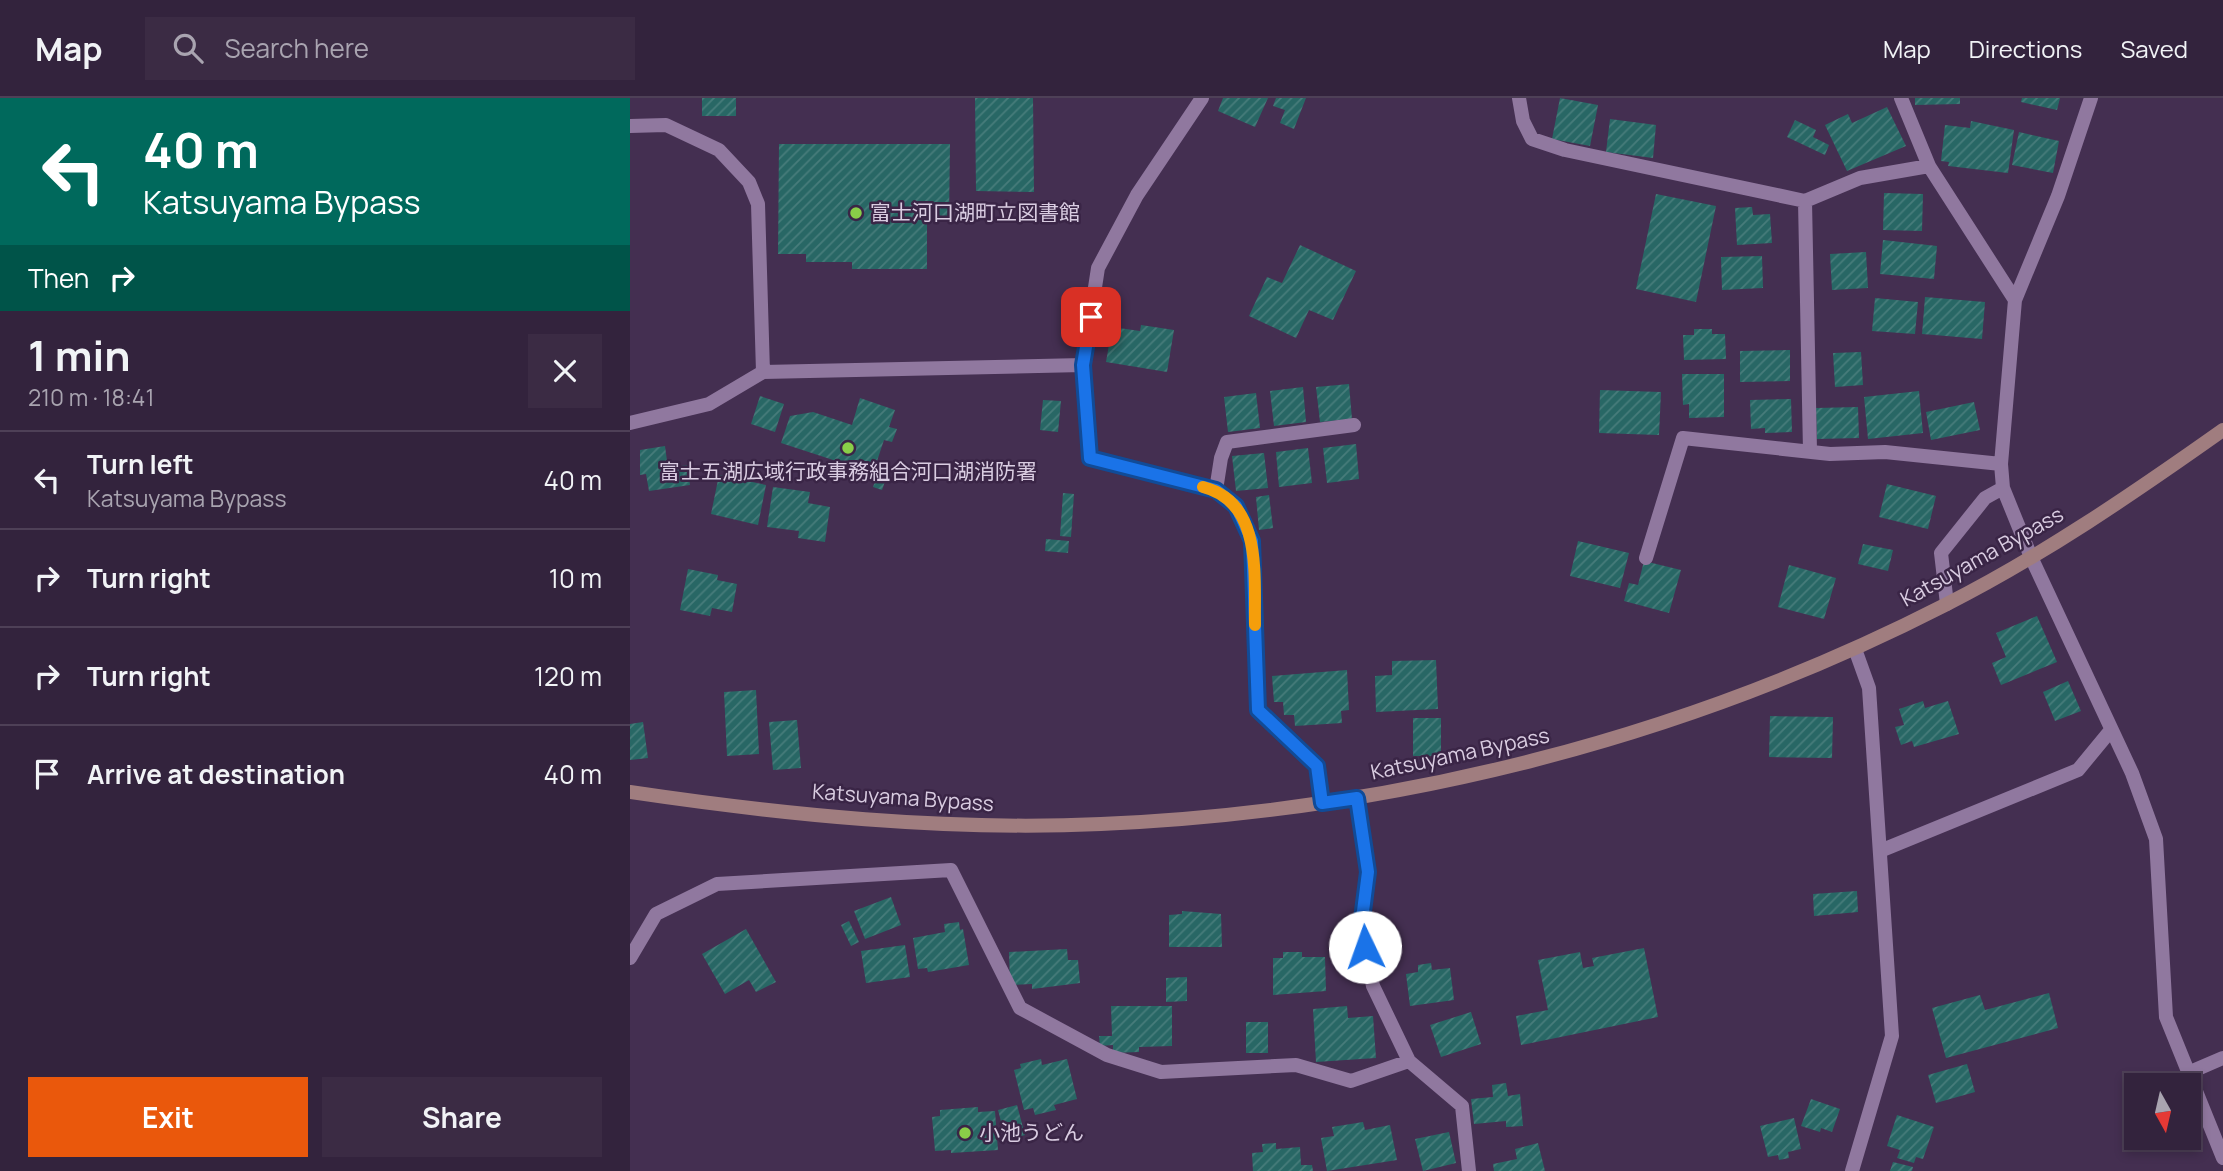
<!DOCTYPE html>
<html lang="en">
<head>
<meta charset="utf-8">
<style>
  body { margin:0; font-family:Manrope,"Noto Sans JP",sans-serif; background:#3b2b44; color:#f1f3f6; height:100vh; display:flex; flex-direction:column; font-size:26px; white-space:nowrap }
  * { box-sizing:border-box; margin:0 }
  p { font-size:23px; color:#a9a4b0 }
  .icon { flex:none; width:38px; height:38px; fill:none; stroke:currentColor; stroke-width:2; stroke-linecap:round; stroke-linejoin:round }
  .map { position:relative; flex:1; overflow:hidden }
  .sheet { display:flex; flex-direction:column; background:#33233d; width:630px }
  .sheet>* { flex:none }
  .banner { background:#00695c; color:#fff; overflow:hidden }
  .needle { width:46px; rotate:172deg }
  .tools { position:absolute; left:1494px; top:975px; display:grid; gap:14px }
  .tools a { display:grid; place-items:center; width:77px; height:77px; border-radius:0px; background:#33233d; box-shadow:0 4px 10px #0003,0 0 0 2px #4e4057; font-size:35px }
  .pin { position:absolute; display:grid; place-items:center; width:60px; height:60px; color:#fff; margin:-30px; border-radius:14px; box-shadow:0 4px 10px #0006 }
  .me { position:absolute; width:77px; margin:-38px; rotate:357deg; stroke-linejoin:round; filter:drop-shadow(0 0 5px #0008) }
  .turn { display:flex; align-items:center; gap:24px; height:147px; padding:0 28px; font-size:32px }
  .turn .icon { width:91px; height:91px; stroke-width:2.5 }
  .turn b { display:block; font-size:49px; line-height:60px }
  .then { display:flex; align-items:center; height:66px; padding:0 28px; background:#0003; gap:14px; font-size:26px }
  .round { display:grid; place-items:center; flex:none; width:74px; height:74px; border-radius:0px; background:#3b2b44 }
  .headline { display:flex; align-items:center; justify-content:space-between; height:119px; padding:0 28px }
  h1 { font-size:42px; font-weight:700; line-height:52px }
  .cta { display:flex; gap:14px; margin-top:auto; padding:14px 28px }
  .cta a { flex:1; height:80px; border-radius:0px; background:#ea580c; color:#fff; font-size:28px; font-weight:700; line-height:80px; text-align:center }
  .cta a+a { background:#3b2b44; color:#f1f3f6 }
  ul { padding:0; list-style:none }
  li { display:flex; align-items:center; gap:21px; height:98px; padding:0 28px; border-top:2px solid #4e4057 }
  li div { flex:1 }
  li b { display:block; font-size:26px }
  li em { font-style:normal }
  header { display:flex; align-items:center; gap:42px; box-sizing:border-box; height:98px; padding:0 35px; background:#33233d; border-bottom:2px solid #4e4057 }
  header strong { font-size:33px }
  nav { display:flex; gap:38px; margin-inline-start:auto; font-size:24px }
  .search { width:490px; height:63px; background:#3b2b44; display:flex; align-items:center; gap:18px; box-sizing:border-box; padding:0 24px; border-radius:0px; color:#a9a4b0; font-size:26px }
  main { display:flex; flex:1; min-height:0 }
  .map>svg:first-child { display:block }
  .building { fill:url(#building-hatch) }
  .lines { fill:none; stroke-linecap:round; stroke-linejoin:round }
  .minor { stroke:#90789f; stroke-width:14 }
  .secondary { stroke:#a07d7f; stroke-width:14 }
  .route-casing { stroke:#114b97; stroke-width:18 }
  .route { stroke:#1a73e8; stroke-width:12 }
  .slow { stroke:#f59e0b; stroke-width:12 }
  .poi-dot { fill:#89ce48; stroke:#3a2546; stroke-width:2.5 }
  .labels { text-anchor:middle; stroke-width:5; stroke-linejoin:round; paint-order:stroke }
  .poi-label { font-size:21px; fill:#d9cce1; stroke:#3a2546; text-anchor:start }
  .street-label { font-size:21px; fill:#d9cce1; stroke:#3a2546 }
</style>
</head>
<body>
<header>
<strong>Map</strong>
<div class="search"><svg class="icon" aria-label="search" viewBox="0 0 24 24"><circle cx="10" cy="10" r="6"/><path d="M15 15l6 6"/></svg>Search here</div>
<nav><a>Map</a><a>Directions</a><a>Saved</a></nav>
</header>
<main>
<section class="sheet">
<div class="banner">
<div class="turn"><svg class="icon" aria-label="left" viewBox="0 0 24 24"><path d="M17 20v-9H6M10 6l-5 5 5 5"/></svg><div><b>40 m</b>Katsuyama Bypass</div></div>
<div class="then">Then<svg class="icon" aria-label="right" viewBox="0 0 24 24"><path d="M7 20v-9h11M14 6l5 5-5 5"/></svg></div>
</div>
<div class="headline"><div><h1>1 min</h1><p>210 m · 18:41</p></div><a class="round"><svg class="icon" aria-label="close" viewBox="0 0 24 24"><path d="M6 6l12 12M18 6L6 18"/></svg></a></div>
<ul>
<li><svg class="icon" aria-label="left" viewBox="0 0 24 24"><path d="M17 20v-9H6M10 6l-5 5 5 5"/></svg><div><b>Turn left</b><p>Katsuyama Bypass</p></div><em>40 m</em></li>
<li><svg class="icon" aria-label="right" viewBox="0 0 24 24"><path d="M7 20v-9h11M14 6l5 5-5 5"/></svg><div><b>Turn right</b></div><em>10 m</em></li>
<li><svg class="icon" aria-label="right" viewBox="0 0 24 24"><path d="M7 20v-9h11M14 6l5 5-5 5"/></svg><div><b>Turn right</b></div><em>120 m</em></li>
<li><svg class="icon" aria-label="arrive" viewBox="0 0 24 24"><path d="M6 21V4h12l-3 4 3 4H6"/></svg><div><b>Arrive at destination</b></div><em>40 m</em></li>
</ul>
<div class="cta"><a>Exit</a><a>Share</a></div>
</section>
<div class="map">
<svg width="1593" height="1073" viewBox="0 0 1593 1073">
  <defs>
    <pattern id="building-hatch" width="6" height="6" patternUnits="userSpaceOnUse" patternTransform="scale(1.75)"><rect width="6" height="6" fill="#286765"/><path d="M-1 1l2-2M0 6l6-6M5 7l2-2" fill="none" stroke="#477c7b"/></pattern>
  </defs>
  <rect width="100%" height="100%" fill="#442f51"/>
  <path class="building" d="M72 0H106V18H72Z
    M345 0H403L404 94 346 93Z
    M593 0H638L625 29 588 13Z
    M646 0H676L664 31 650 25 655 12 643 8Z
    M930 0 968 7 960 48 922 41Z
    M1285 0H1330V6L1285 7Z
    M1392 0H1430L1427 12 1391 4Z
    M1257 9 1276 48 1217 73 1195 27 1218 16 1222 25Z
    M980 21 1026 27 1023 60 976 54Z
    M1165 22 1186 32 1183 39 1199 47 1195 57 1157 39Z
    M1341 23 1384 32 1378 75 1318 68 1319 64 1311 63 1315 27 1340 30Z
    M1389 34 1429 43 1423 75 1382 67Z
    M149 46H320L319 121H297V171H222V164H176V156H148Z
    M1254 95 1293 96 1292 133 1253 132Z
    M1026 96 1086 108 1066 204 1006 191Z
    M1122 109 1123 117 1140 116 1142 145 1107 147 1105 110Z
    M1253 142 1307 148 1304 181 1250 176Z
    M670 147 726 173 703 222 679 212 666 240 619 218 637 179 652 185Z
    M1236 154 1238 190 1202 192 1200 156Z
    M1132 158 1133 190 1092 192 1091 159Z
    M1295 199 1355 204 1352 241 1292 236Z
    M1245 200 1288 204 1285 236 1242 233Z
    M511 227 544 232 537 274 476 264 482 229 510 233Z
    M1064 231H1082V236H1095L1096 261 1054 262 1053 237H1064Z
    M1160 252V283L1110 284V253Z
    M1231 254 1233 287 1205 289 1203 255Z
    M1052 276H1094V319L1059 320V306L1053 307Z
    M719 286 722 321 690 324 686 289Z
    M673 289 676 324 644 328 640 293Z
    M970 292 1031 294 1029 337 969 335Z
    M1289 293 1293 335 1238 341 1234 299Z
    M626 295 630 330 598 334 594 299Z
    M130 298 154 306 145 334 121 326Z
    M230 300 265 312 259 329 267 331 262 344 254 342 243 375 151 345 160 318 183 314 222 327Z
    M1161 301 1162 334 1135 335V330L1121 331 1120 302Z
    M413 302 431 303 428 334 410 332Z
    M1344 304 1350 332 1301 342 1296 314Z
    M1228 309 1229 340 1187 341 1186 310Z
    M726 346 729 381 697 385 693 350Z
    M35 348 38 370 57 367 60 387 19 393 16 376 10 377V352Z
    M678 350 682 385 649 389 646 354Z
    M634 355 638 390 606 393 602 358Z
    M248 375 257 378 252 392 243 389Z
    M89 377 136 387 128 427 81 416Z
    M1257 386 1306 398 1298 431 1249 419Z
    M143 389 180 394 178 405 200 409 195 444 168 440 169 433 137 429Z
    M433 395 444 396 441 439 430 438Z
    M639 397 643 430 629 432 626 399Z
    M416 441 439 443 438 455 415 453Z
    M948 443 999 455 990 490 940 478Z
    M1233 446 1263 452 1258 473 1228 466Z
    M1014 463 1051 472 1039 515 994 503 999 485 1008 487Z
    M1159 467 1206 480 1194 521 1148 509Z
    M58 471 88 477 87 482 107 486 102 514 82 510 80 518 50 512Z
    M1407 518 1427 564 1371 587 1362 565 1376 559 1366 535Z
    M806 562 808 611 746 614 745 578 762 577V563Z
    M717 572 719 612 711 613 712 625 665 628 664 617H654L653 604H644L642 578Z
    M1438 583 1451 613 1425 623 1413 594Z
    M126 592 129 656 97 658 94 594Z
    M1293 603 1295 610 1318 603 1329 636 1284 649 1282 643 1271 647 1265 629 1274 627 1269 611Z
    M1140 618 1203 619 1202 660 1139 659Z
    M783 620H811V658H783Z
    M167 622 171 670 143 672 139 624Z
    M13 624 18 660 0 662V626Z
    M1227 793 1228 814 1184 818 1183 796Z
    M261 799 271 827 235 841 224 813Z
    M552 813 591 816 592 849H539V817L552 816Z
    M219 823 229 844 221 848 211 827Z
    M329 824 330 832 333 831 339 867 298 874 297 870 288 871 283 840 315 834 314 826Z
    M116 831 146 884 126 894 119 882 95 896 72 856Z
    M275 847 280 879 236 885 231 853Z
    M1014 850 1028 919 891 947 886 918 918 912 908 862 950 854 953 870 964 868 962 860Z
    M437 851 438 862H448L450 885 402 891V886L380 887 379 854Z
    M653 854H672V859H695L696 893 643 897V860H653Z
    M801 865 802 872 820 870 824 902 780 908 776 876 788 874V867Z
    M557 879V903L536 904V880Z
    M1419 895 1428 930 1316 960 1302 910 1350 897 1355 912Z
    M481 908H542V948L509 949V954L483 955V947L470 948 469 938H482Z
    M717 908 718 920 743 918 746 960 686 964 683 911Z
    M841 914 851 946 811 959 800 927Z
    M616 924H638V955H616Z
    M411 961 412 967 437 961 447 1001 424 1007 426 1012 405 1017 403 1010 394 1012 384 972 391 970 390 966Z
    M1337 966 1345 994 1306 1005 1298 977Z
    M876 985 878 998 890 996 893 1028 876 1029V1023L844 1026 841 1001 863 999 862 987Z
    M1181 1001 1210 1011 1202 1034 1191 1030 1190 1034 1171 1028Z
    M387 1007 395 1037 376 1043 368 1012Z
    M348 1009V1014L365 1013 368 1052 321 1055V1052L305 1053 302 1019 310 1018V1012Z
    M1267 1017 1304 1029 1293 1061 1286 1059 1284 1065 1267 1060 1270 1052 1257 1048Z
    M1164 1020 1171 1051 1158 1054 1159 1060 1149 1062 1148 1057 1138 1059 1130 1028Z
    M733 1024 735 1032 760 1027 767 1062 697 1073 691 1040 704 1038 702 1029Z
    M819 1034 826 1065 793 1073 785 1041Z
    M646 1045V1051L670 1049 671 1067H682L683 1073H623L622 1055 633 1054 632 1046Z
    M908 1045 915 1073H864L863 1066 887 1061 885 1051Z
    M1263 1064 1283 1069 1282 1073H1260Z"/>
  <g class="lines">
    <path class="minor" d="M889 0 893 23 902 41 935 52 1175 103 1230 80 1299 68
      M1271 0 1299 68 1385 202 1371 366 1373 390 1401 459 1502 675 1526 741 1536 919 1593 1060
      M0 28 36 27 89 52 119 84 128 106 133 274
      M1175 103 1180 353
      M1385 202 1428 98 1461 0
      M453 267 468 170 507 97 572 0
      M0 325 79 306 133 274 453 267 460 360 586 392 606 408 622 443 629 612 687 668 692 705
      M586 392 591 360 597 344 724 327
      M1016 460 1053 340 1200 356 1255 354 1371 366
      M1317 506 1311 455 1355 400 1373 390
      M727 700 738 774 731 829 743 888 779 963 832 1008 839 1073
      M1250 753 1448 672 1481 632
      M0 860 26 816 87 786 321 772 390 910 477 957 531 974 666 967 721 983 779 963
      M1558 975 1593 960
      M1222 1073 1262 938 1239 590 1225 551"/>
    <path class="secondary" d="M0 694C155 717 315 733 471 726 765 713 1053 641 1315 507 1412 458 1504 395 1593 332"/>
  </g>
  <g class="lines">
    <g class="route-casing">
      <path id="route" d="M461 219 453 267 460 360 586 392 606 408 622 443 628 612 687 668 692 705 727 700 738 774 731 829 735 849"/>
    </g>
    <use href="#route" class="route"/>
    <path class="slow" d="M573 389C633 404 624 478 625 527"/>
  </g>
  <g class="poi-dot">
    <circle cx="226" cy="115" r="7"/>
    <circle cx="218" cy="350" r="7"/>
    <circle cx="335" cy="1035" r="7"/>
  </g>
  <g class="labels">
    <g class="poi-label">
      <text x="240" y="122">富士河口湖町立図書館</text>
      <text x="218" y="381" text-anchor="middle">富士五湖広域行政事務組合河口湖消防署</text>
      <text x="349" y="1042">小池うどん</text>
    </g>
    <g class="street-label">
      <text transform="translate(1352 459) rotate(-29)" y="7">Katsuyama Bypass</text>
      <text transform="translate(830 656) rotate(-12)" y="7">Katsuyama Bypass</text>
      <text transform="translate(273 700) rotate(4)" y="7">Katsuyama Bypass</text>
    </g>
  </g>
</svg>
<div class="tools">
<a><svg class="needle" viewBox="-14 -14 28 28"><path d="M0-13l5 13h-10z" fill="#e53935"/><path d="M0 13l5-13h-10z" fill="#a9a4b0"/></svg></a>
</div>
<div class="pin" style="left:461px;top:219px;background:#d93025"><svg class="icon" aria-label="arrive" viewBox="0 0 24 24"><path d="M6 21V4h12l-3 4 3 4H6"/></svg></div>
<svg class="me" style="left:735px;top:849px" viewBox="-20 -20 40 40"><circle r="19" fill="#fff"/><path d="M0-13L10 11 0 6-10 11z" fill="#1a73e8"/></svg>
</div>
</main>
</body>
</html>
